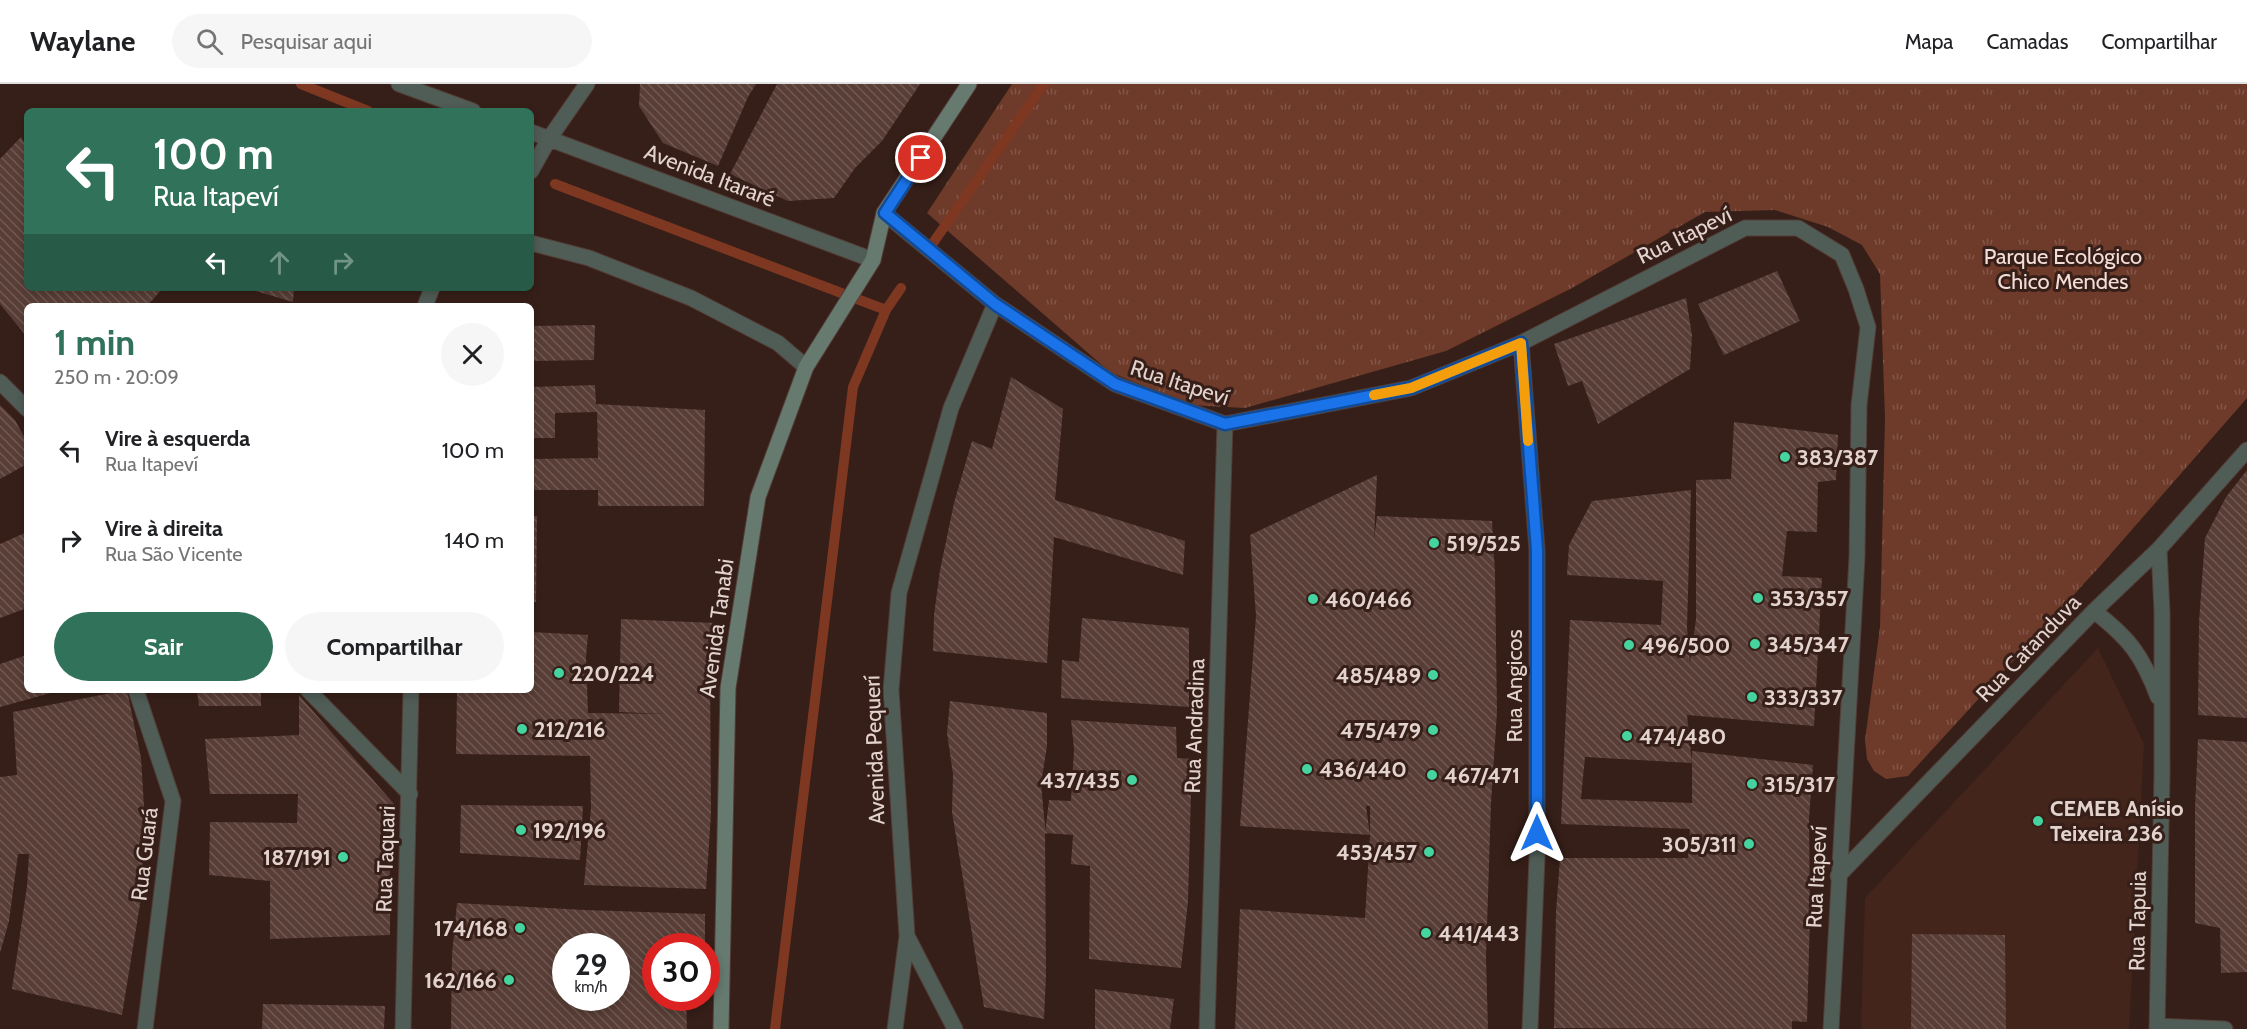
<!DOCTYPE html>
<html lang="pt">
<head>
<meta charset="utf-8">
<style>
  body { margin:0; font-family:Cabin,sans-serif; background:#f6f6f6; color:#202124; height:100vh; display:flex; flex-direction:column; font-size:22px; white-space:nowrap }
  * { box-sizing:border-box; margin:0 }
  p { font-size:20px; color:#757577 }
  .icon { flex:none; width:33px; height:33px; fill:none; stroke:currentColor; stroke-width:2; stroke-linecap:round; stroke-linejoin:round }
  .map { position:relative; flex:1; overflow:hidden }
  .side { position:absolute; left:24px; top:219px; width:510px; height:390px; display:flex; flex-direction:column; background:#fff; border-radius:9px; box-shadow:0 3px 9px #0003 }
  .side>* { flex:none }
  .banner { position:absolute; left:24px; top:24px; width:510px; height:183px; border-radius:9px; box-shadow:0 3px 9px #0003; background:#31725b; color:#fff; overflow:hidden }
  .speed { position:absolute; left:552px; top:849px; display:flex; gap:12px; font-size:30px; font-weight:700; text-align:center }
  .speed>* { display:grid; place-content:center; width:78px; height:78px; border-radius:50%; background:#fff; box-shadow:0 3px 9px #0003; line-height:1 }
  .speed small { font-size:15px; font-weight:400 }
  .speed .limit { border:9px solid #d22; background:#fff; color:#111 }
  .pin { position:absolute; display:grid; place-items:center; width:51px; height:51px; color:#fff; margin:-26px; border:3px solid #fff; border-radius:50%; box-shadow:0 2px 6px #0007 }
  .me { position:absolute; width:66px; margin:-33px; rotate:0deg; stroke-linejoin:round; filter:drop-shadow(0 0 4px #0008) }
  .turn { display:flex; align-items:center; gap:21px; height:126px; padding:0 30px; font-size:27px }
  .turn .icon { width:78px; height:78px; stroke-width:2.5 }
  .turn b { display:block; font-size:42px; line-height:51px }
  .lanes { display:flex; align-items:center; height:57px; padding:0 30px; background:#0003; justify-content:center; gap:30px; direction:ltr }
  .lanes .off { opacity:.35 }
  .round { display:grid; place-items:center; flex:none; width:63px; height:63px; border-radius:32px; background:#f6f6f6 }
  .head { display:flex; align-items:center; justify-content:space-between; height:102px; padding:0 30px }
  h1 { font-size:36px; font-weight:700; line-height:45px; color:#31725b }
  .button { display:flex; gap:12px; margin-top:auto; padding:12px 30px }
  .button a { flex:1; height:69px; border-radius:36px; background:#31725b; color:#fff; font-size:24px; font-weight:700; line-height:69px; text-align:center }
  .button a+a { background:#f6f6f6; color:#202124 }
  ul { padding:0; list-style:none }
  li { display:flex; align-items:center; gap:18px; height:90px; padding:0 30px }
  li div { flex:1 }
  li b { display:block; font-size:22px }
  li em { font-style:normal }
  header { display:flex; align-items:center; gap:36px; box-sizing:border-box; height:84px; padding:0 30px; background:#fff; border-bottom:2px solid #e0e0e0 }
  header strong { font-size:28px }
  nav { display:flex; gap:33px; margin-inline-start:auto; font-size:21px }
  .search { width:420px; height:54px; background:#f6f6f6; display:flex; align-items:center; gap:15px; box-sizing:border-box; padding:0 21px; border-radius:33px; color:#757577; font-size:22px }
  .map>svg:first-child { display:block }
  .built { fill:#43251c }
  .park { fill:url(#park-tufts) }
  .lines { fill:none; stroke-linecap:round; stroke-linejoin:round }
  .stream { stroke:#7e3822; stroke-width:10 }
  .building { fill:url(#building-back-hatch); fill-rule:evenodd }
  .street-casing { stroke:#523c35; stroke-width:17 }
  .secondary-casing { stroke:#523c35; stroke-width:17 }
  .street { stroke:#505c56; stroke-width:15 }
  .secondary { stroke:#677a70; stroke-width:15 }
  .route-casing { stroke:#114b97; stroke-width:15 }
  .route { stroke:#1a73e8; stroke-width:10 }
  .slow { stroke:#f59e0b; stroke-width:10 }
  .poi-dot { fill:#45d49f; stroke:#361f18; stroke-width:2 }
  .labels { text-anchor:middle; stroke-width:6; stroke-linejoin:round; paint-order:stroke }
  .street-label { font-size:22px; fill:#e3d3ce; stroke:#361f18 }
  .park-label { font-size:22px; fill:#f3dcd5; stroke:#361f18 }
  .poi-label { font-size:22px; font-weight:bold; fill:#e3d3ce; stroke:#361f18; text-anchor:start }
</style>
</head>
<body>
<header>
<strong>Waylane</strong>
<div class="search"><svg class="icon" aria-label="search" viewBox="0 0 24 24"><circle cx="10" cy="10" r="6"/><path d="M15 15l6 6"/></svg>Pesquisar aqui</div>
<nav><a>Mapa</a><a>Camadas</a><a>Compartilhar</a></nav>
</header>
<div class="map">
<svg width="2247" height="945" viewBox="0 0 2247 945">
  <defs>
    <pattern id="park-tufts" width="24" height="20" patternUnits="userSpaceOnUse" patternTransform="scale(1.5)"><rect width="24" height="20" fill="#6e3a2a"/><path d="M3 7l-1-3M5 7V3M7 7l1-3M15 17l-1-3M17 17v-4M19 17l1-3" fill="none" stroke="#835648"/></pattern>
    <pattern id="building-back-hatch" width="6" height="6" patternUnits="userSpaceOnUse" patternTransform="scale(1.5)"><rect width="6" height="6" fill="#583e36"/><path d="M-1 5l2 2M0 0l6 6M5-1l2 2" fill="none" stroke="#705952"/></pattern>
  </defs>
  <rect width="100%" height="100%" fill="#361f18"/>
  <path class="built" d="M2098 564 2144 660 2129 945H1861L1865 814Z"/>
  <path class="park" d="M1012 0H2247V314L2101 481 1908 692 1886 695 1874 687 1867 675 1865 656 1880 543 1885 334 1880 190 1862 161 1828 143 1775 126 1705 128 1572 204 1446 267 1245 324 1190 321 1110 288 927 129Z"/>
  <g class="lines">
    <path class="stream" d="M301 0 368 27
      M555 100 886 226
      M933 159 1044 0
      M775 945 853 303 886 226 901 204"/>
  </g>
  <path class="building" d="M640 0H756L748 13 718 82 663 59 639 22Z
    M777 0H920L882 57 855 84 834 114 788 117 730 90Z
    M21 53 27 64V204H163L147 222H27V253L0 220V75Z
    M1777 187 1800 237 1724 271 1698 220Z
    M249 204H294L293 218 249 205Z
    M1686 214 1692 251 1690 285 1598 340 1582 297 1568 302 1554 260Z
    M595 241 594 276 531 277V242Z
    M1011 293 1063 325 1055 416 1185 457 1183 491 1054 453 1047 579 933 567 934 531 940 486 954 419 972 357 992 365Z
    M595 301 596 320 705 326 704 422H598V406H531V375L598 374 597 328 555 329V354H531V303Z
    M0 321 15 336 27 358V380L0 395Z
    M1734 338 1838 351 1836 396 1818 398 1817 448 1787 447 1782 492 1822 494 1814 642 1687 631 1692 679 1585 673 1581 715 1692 719V667L1813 681 1809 734 1810 832 1807 938 1792 937V945L1554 944 1556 828 1560 774H1688L1690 745 1561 740 1570 536 1661 541 1663 497 1567 491 1569 461 1592 417 1691 406 1687 543 1690 579 1696 535V396L1731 395Z
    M2247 386V634L2198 631 2199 538 2205 454 2226 413Z
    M1377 391 1374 455 1377 432 1492 437 1495 488 1497 628 1491 719 1486 873 1488 945H1235L1240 825 1365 834 1370 751 1240 742 1256 532 1250 451ZM1366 722H1370V751Z
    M531 432H537L536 518H531Z
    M27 448V524L0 534V460Z
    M1082 534 1189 544V623L1061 614 1062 576 1079 578Z
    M621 535 715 539 710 584 711 730 706 805 584 801 591 724 590 672 456 670 457 606H531V548L588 551 586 573 588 629 667 630 619 628Z
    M27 571V606L58 607 0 623V580Z
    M127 606 141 674 145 739 141 814 122 931 12 905 27 802 29 770H18L9 837 0 869V693L17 691 13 628Z
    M197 606H261V622H199Z
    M299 611 394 720 390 750V851L270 855V797L209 791 210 738 297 739 298 710H210L205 655 299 651Z
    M950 617 1047 629V662L1041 700 1045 742 1046 891 1044 935 984 923 952 728 953 690 947 649Z
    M1071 636 1176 643 1177 674 1192 675 1188 817 1181 884 1089 875 1090 782 1071 780 1073 751 1045 749 1049 716 1071 717 1074 665Z
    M2198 655 2247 658V888L2221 889 2220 844 2195 839V724Z
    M461 721 583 722 580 776 460 769Z
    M457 819 585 826 705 830V862H656V914H686L687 945H451L452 871ZM566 862H616V914H566Z
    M1912 850 2005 851 2006 945H1911Z
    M1095 905 1174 915 1170 945H1095Z
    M263 920 385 922 384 945H262Z"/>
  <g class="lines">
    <g class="street-casing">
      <path id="street" d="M399 0 473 27
        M531 48 873 176
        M531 87 549 55 587 0
        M884 129 995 220 1115 300 1225 340 1411 304 1521 259 1745 144H1798L1842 171 1856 205 1868 243 1859 321 1857 473 1831 945
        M531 159 589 174 691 214 778 259 806 283
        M425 222 432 204
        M1521 259 1537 466V773L1530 945
        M0 298 27 325
        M2094 527C2130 555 2142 571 2158 613
        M136 606 173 717 145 945
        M308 606 410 710
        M1838 792 2094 527 2159 465 2247 366
        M907 852 955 945
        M2157 942 2225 945
        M403 945 411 606
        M895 945 907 852 891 606 899 509 951 324 995 220
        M1207 945 1225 340
        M2157 945 2162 691V528L2159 465"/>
    </g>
    <g class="secondary-casing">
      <path id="secondary" d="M721 945 728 604 758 413 806 283 873 176 884 129 969 0"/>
    </g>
    <use href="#street" class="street"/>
    <use href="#secondary" class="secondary"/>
  </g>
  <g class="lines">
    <g class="route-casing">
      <path id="route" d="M921 74 885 129 995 220 1115 300 1225 340 1411 304 1521 259 1537 466V749"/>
    </g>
    <use href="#route" class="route"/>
    <path class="slow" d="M1374 311 1411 304 1521 259 1528 357"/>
  </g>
  <g class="poi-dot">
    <circle cx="1785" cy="373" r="6"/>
    <circle cx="1434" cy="459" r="6"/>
    <circle cx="1758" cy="514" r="6"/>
    <circle cx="1313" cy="515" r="6"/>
    <circle cx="1755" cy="560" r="6"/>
    <circle cx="1629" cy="561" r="6"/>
    <circle cx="559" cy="589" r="6"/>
    <circle cx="1433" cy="591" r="6"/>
    <circle cx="1752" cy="613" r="6"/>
    <circle cx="522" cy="645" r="6"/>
    <circle cx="1433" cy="646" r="6"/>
    <circle cx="1627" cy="652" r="6"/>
    <circle cx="1307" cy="685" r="6"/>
    <circle cx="1432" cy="691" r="6"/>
    <circle cx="1132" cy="696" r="6"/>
    <circle cx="1752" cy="700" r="6"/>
    <circle cx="2038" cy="737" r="6"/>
    <circle cx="521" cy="746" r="6"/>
    <circle cx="1749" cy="760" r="6"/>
    <circle cx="1429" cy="768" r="6"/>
    <circle cx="343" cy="773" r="6"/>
    <circle cx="520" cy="844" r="6"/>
    <circle cx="1426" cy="849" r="6"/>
    <circle cx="509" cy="896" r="6"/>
  </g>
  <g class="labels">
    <g class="street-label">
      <text transform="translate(710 91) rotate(21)" y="8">Avenida Itararé</text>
      <text transform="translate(1684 151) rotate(-26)" y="8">Rua Itapeví</text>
      <text transform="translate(1180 298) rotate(18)" y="8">Rua Itapeví</text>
      <text transform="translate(716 544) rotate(-82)" y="8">Avenida Tanabi</text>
      <text transform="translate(2028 564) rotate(-46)" y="8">Rua Catanduva</text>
      <text transform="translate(1514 602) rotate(-90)" y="8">Rua Angicos</text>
      <text transform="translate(1194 642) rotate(-88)" y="8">Rua Andradina</text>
      <text transform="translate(874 666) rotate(-92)" y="8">Avenida Pequerí</text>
      <text transform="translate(144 770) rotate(-83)" y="8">Rua Guará</text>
      <text transform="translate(385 775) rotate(-88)" y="8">Rua Taquari</text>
      <text transform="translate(1816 793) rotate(-87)" y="8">Rua Itapeví</text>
      <text transform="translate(2137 837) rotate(-89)" y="8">Rua Tapuia</text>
    </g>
    <g class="park-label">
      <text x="2063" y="180">Parque Ecológico<tspan x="2063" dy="25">Chico Mendes</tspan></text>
    </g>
    <g class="poi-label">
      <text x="1797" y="381">383/387</text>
      <text x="1446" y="467">519/525</text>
      <text x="1770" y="522">353/357</text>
      <text x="1325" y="523">460/466</text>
      <text x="1767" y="568">345/347</text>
      <text x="1641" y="569">496/500</text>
      <text x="571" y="597">220/224</text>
      <text x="1421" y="599" text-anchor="end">485/489</text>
      <text x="1764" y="621">333/337</text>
      <text x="534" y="653">212/216</text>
      <text x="1421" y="654" text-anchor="end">475/479</text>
      <text x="1639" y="660">474/480</text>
      <text x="1319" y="693">436/440</text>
      <text x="1444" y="699">467/471</text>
      <text x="1120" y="704" text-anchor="end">437/435</text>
      <text x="1764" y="708">315/317</text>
      <text x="2050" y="732">CEMEB Anísio<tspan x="2050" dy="25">Teixeira 236</tspan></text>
      <text x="533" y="754">192/196</text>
      <text x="1737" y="768" text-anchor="end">305/311</text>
      <text x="1417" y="776" text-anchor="end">453/457</text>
      <text x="331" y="781" text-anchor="end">187/191</text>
      <text x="508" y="852" text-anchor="end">174/168</text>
      <text x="1438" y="857">441/443</text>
      <text x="497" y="904" text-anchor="end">162/166</text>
    </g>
  </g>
</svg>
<div class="speed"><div>29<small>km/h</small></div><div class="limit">30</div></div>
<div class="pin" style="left:921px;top:74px;background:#d93025"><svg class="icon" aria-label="arrive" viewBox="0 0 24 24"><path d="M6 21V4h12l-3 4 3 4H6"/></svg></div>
<svg class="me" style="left:1537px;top:749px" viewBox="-20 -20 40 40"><path d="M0-17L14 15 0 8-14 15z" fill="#1a73e8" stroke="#fff" stroke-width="4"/></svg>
<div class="banner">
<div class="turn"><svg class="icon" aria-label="left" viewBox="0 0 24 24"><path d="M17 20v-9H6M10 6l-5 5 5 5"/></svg><div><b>100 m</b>Rua Itapeví</div></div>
<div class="lanes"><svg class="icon" aria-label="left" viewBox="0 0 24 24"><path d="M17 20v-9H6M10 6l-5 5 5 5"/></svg><svg class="icon off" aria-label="ahead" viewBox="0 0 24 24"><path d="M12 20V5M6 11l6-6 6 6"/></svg><svg class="icon off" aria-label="right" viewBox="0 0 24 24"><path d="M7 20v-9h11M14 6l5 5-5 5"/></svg></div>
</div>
<section class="side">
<div class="head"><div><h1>1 min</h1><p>250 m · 20:09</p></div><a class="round"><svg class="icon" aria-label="close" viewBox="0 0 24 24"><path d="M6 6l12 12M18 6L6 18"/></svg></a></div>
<ul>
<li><svg class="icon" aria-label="left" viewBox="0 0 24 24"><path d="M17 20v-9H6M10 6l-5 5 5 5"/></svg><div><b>Vire à esquerda</b><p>Rua Itapeví</p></div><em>100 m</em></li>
<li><svg class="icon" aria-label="right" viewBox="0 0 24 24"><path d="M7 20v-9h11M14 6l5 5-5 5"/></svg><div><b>Vire à direita</b><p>Rua São Vicente</p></div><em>140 m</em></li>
</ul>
<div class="button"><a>Sair</a><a>Compartilhar</a></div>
</section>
</div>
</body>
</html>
